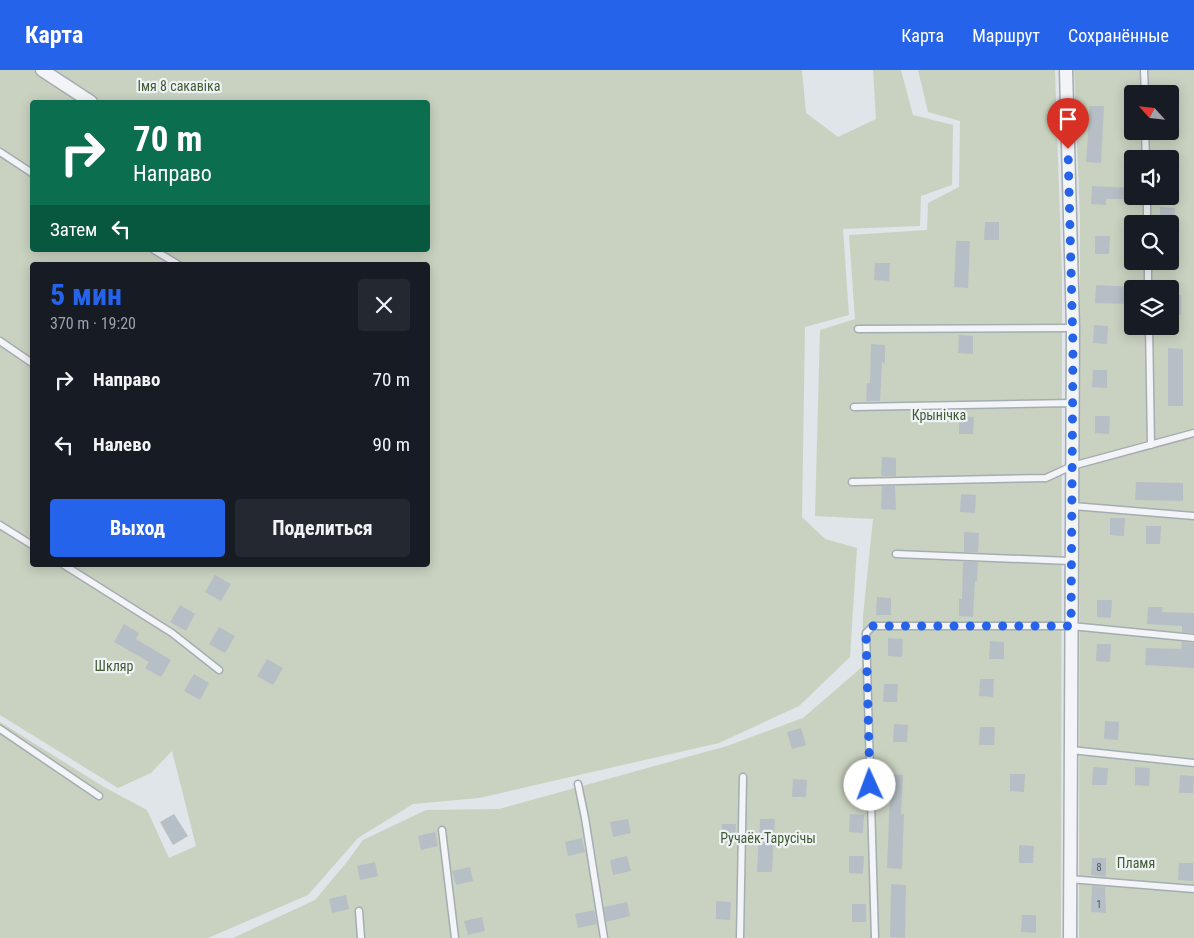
<!DOCTYPE html>
<html lang="ru">
<head>
<meta charset="utf-8">
<style>
  body { margin:0; font-family:"Roboto Condensed",sans-serif; background:#242831; color:#f1f3f6; height:100vh; display:flex; flex-direction:column; font-size:19px; white-space:nowrap }
  * { box-sizing:border-box; margin:0 }
  p { font-size:16px; color:#9ea1a6 }
  .icon { flex:none; width:28px; height:28px; fill:none; stroke:currentColor; stroke-width:2; stroke-linecap:round; stroke-linejoin:round }
  .map { position:relative; flex:1; overflow:hidden }
  .details { position:absolute; left:30px; top:192px; width:400px; height:305px; display:flex; flex-direction:column; background:#171b24; border-radius:5px; box-shadow:0 2px 12px #0003 }
  .details>* { flex:none }
  .banner { position:absolute; left:30px; top:30px; width:400px; height:152px; border-radius:5px; box-shadow:0 2px 12px #0003; background:#0b6e4f; color:#fff; overflow:hidden }
  .needle { width:32px; rotate:297deg }
  .fabs { position:absolute; left:1124px; top:15px; display:grid; gap:10px }
  .fabs a { display:grid; place-items:center; width:55px; height:55px; border-radius:5px; background:#171b24; box-shadow:0 2px 12px #0003; font-size:25px }
  .pin { position:absolute; display:grid; place-items:center; width:42px; height:42px; color:#fff; margin:-51px -21px; border-radius:50% 50% 50% 0; rotate:-45deg; box-shadow:0 0 5px #0007 }
  .pin .icon { rotate:45deg }
  .me { position:absolute; width:55px; margin:-28px; rotate:358deg; stroke-linejoin:round; filter:drop-shadow(0 0 4px #0008) }
  .turn { display:flex; align-items:center; gap:18px; height:105px; padding:0 20px; font-size:22px }
  .turn .icon { width:65px; height:65px; stroke-width:2.5 }
  .turn b { display:block; font-size:35px; line-height:42px }
  .then { display:flex; align-items:center; height:48px; padding:0 20px; background:#0003; gap:10px; font-size:19px }
  .round { display:grid; place-items:center; flex:none; width:52px; height:52px; border-radius:5px; background:#242831 }
  .head { display:flex; align-items:center; justify-content:space-between; height:85px; padding:0 20px }
  h1 { font-size:30px; font-weight:700; line-height:38px; color:#2563eb }
  .button { display:flex; gap:10px; margin-top:auto; padding:10px 20px }
  .button a { flex:1; height:58px; border-radius:5px; background:#2563eb; color:#fff; font-size:20px; font-weight:700; line-height:58px; text-align:center }
  .button a+a { background:#242831; color:#f1f3f6 }
  ul { padding:0; list-style:none }
  li { display:flex; align-items:center; gap:15px; height:65px; padding:0 20px }
  li div { flex:1 }
  li b { display:block; font-size:19px }
  li em { font-style:normal }
  header { display:flex; align-items:center; gap:30px; box-sizing:border-box; height:70px; padding:0 25px; background:#2563eb; color:#fff }
  header strong { font-size:24px }
  nav { display:flex; gap:28px; margin-inline-start:auto; font-size:18px }
  .map>svg:first-child { display:block }
  .green { fill:#c9d2c0; fill-rule:evenodd }
  .building { fill:#b6bfc5 }
  .lines { fill:none; stroke-linecap:round; stroke-linejoin:round }
  .lane-casing { stroke:#a4adb2; stroke-width:9 }
  .street-casing { stroke:#a4adb2; stroke-width:15 }
  .lane { stroke:#f2f4f7; stroke-width:6 }
  .street { stroke:#f2f4f7; stroke-width:12 }
  .route { stroke:#2563eb; stroke-width:9; stroke-dasharray:0 16.2 }
  .labels { text-anchor:middle; stroke-width:4.5; stroke-linejoin:round; paint-order:stroke }
  .number-label { font-size:11px; fill:#4c5860 }
  .park-label { font-size:14px; fill:#445b35; stroke:#eef3f6 }
</style>
</head>
<body>
<header>
<strong>Карта</strong>
<nav><a>Карта</a><a>Маршрут</a><a>Сохранённые</a></nav>
</header>
<div class="map">
<svg width="1194" height="868" viewBox="0 0 1194 868">
  <rect width="100%" height="100%" fill="#dfe5e8"/>
  <path class="green" d="M0 0H802L806 43 838 67 876 49 873 0H901L913 45 953 55 952 115 921 126 920 156 843 159 849 245 805 257 802 447 825 469 857 478 850 587 799 636 719 673 479 728 413 734 358 768 308 825 208 868H0V652L104 717 147 740 169 788 196 776 172 681 151 703 118 718 0 645ZM32 32H428V180H32ZM32 195H428V495H32Z
    M918 0H1055L1062 210 1061 868H233L315 830 346 793 363 770 426 740 499 739 727 676 803 648 862 597 863 546 873 449 815 446 820 260 855 249 849 165 927 160 928 133 959 117 960 51 928 42Z
    M1074 0H1194V868H1079L1080 148ZM1132 24H1170V61H1132ZM1132 89H1170V126H1132ZM1132 154H1170V191H1132ZM1132 219H1170V256H1132Z"/>
  <path class="building" d="M1090 36H1104L1101 93 1086 92Z
    M1092 116 1132 118V126H1142V129H1106V135L1091 134Z
    M1160 137 1175 138 1174 154H1160Z
    M985 152H999V170H984Z
    M1095 166H1110L1109 184H1095Z
    M956 171H970L968 218 954 217Z
    M875 193H890L889 211 874 210Z
    M1096 215 1132 217V234L1095 233Z
    M1170 225H1181V245H1170Z
    M1094 255 1108 256 1107 274 1093 273Z
    M959 265 973 266V284L958 283Z
    M871 274 885 275V293L882 292 880 331H866L867 313H870Z
    M1168 278 1183 279V336H1168Z
    M1093 300H1107V318L1092 317Z
    M959 346 974 347 973 364H959Z
    M1095 346H1110L1109 364 1095 363Z
    M882 387 896 388V406H882L881 405Z
    M1136 412 1183 413V431L1135 430Z
    M882 416H895L896 440 881 439Z
    M961 424 976 425 975 443 960 442Z
    M1110 448H1125L1124 466 1110 465Z
    M1146 456H1161L1160 474H1146Z
    M964 462 979 463 978 482H964Z
    M963 492H978L977 511H975L973 547 959 546V529H962Z
    M215 505 231 514 221 531 205 522Z
    M877 527 891 528V545H876Z
    M1097 530H1112L1111 548 1097 547Z
    M180 535 195 544 186 561 170 552Z
    M1148 537H1163L1162 542 1194 543V563L1182 562V556L1147 554Z
    M124 554 139 563 136 569 171 590 161 607 145 598 149 592 114 572Z
    M219 557 235 566 225 583 209 574Z
    M888 568 903 569 902 587 888 586Z
    M990 571 1004 572V589H989Z
    M1182 572 1194 573V598L1145 595 1146 578 1181 579Z
    M1097 574H1111L1110 592 1096 591Z
    M267 589 283 598 273 615 257 606Z
    M194 604 209 613 200 630 184 621Z
    M980 609H994L993 627 979 626Z
    M884 614H898L897 632H883Z
    M1105 651 1119 652 1118 670 1104 669Z
    M894 654 908 655 907 672H893Z
    M980 657H995L994 675H979Z
    M801 658 806 675 792 679 787 662Z
    M1093 697 1108 698 1107 715H1092Z
    M1135 697 1150 698 1149 716 1135 715Z
    M888 704 903 705 901 744H904L902 799 887 798 890 722H887Z
    M1010 704H1025L1024 722 1010 721Z
    M1180 705 1194 706 1193 723H1179Z
    M847 707 862 708 861 725H846Z
    M793 709 807 710 806 727H792Z
    M174 744 188 766 173 775 160 752Z
    M850 744 864 745 863 763 849 762Z
    M628 749 631 763 613 767 610 752Z
    M760 749H775L772 802H757Z
    M722 754H736L735 772 721 771Z
    M435 762 438 776 421 780 418 766Z
    M582 768 585 782 568 786 565 772Z
    M1019 775 1034 776 1033 793H1019Z
    M627 786 631 801 613 805 610 790Z
    M849 786H864L863 804 849 803Z
    M1092 788H1106V807L1091 805Z
    M375 792 378 806 360 810 357 796Z
    M1179 793H1193V811L1178 810Z
    M470 797 473 811 456 815 452 801Z
    M891 814 906 815 905 868 890 867Z
    M1092 816 1105 817 1106 843 1091 842Z
    M346 825 349 839 332 843 329 829Z
    M716 831 731 832 730 850 716 849Z
    M627 832 630 846 606 852 604 837Z
    M852 834H866V852H852Z
    M594 840 597 854 578 858 575 844Z
    M1022 845H1036V863L1021 862Z
    M482 847 485 861 468 865 464 851Z"/>
  <g class="lines">
    <g class="lane-casing">
      <path id="lane" d="M1144 0 1145 24
        M1145 61 1146 89
        M0 82 32 103
        M1147 126V154
        M154 180 179 195
        M1148 191V219
        M1149 256 1151 375
        M858 259 1073 258
        M0 271 32 293
        M854 337 1073 333
        M852 412 1046 408 1072 396 1194 363
        M1073 436 1194 446
        M0 455 32 475
        M896 484 1071 491
        M64 495 172 563 219 600
        M0 659 99 726
        M1071 680 1194 693
        M578 714 585 748 604 868
        M442 760 455 868
        M1069 809 1194 819
        M359 841 361 868
        M740 868 743 707
        M875 868 866 563 873 556H1071L1194 568"/>
    </g>
    <g class="street-casing">
      <path id="street" d="M42 0 91 32
        M1066 0 1073 258 1070 868"/>
    </g>
    <use href="#lane" class="lane"/>
    <use href="#street" class="street"/>
  </g>
  <g class="lines">
    <path class="route" d="M870 715 866 563 873 556H1071L1073 277 1068 79"/>
  </g>
  <g class="labels">
    <g class="number-label">
      <text x="1099" y="801">8</text>
      <text x="1099" y="838">1</text>
    </g>
    <g class="park-label">
      <text x="179" y="21">Імя 8 сакавіка</text>
      <text x="939" y="350">Крынічка</text>
      <text x="114" y="601">Шкляр</text>
      <text x="768" y="773">Ручаёк-Тарусічы</text>
      <text x="1136" y="798">Пламя</text>
    </g>
  </g>
</svg>
<div class="fabs">
<a><svg class="needle" viewBox="-14 -14 28 28"><path d="M0-13l5 13h-10z" fill="#e53935"/><path d="M0 13l5-13h-10z" fill="#9ea1a6"/></svg></a>
<a><svg class="icon" aria-label="sound" viewBox="0 0 24 24"><path d="M4 9h4l5-4v14l-5-4H4zM17 9q2 3 0 6"/></svg></a>
<a><svg class="icon" aria-label="search" viewBox="0 0 24 24"><circle cx="10" cy="10" r="6"/><path d="M15 15l6 6"/></svg></a>
<a><svg class="icon" aria-label="layers" viewBox="0 0 24 24"><path d="M12 4l9 5-9 5-9-5zM3 14l9 5 9-5"/></svg></a>
</div>
<div class="pin" style="left:1068px;top:79px;background:#d93025"><svg class="icon" aria-label="arrive" viewBox="0 0 24 24"><path d="M6 21V4h12l-3 4 3 4H6"/></svg></div>
<svg class="me" style="left:870px;top:715px" viewBox="-20 -20 40 40"><circle r="19" fill="#fff"/><path d="M0-13L10 11 0 6-10 11z" fill="#2563eb"/></svg>
<div class="banner">
<div class="turn"><svg class="icon" aria-label="right" viewBox="0 0 24 24"><path d="M7 20v-9h11M14 6l5 5-5 5"/></svg><div><b>70 m</b>Направо</div></div>
<div class="then">Затем<svg class="icon" aria-label="left" viewBox="0 0 24 24"><path d="M17 20v-9H6M10 6l-5 5 5 5"/></svg></div>
</div>
<section class="details">
<div class="head"><div><h1>5 мин</h1><p>370 m · 19:20</p></div><a class="round"><svg class="icon" aria-label="close" viewBox="0 0 24 24"><path d="M6 6l12 12M18 6L6 18"/></svg></a></div>
<ul>
<li><svg class="icon" aria-label="right" viewBox="0 0 24 24"><path d="M7 20v-9h11M14 6l5 5-5 5"/></svg><div><b>Направо</b></div><em>70 m</em></li>
<li><svg class="icon" aria-label="left" viewBox="0 0 24 24"><path d="M17 20v-9H6M10 6l-5 5 5 5"/></svg><div><b>Налево</b></div><em>90 m</em></li>
</ul>
<div class="button"><a>Выход</a><a>Поделиться</a></div>
</section>
</div>
</body>
</html>
